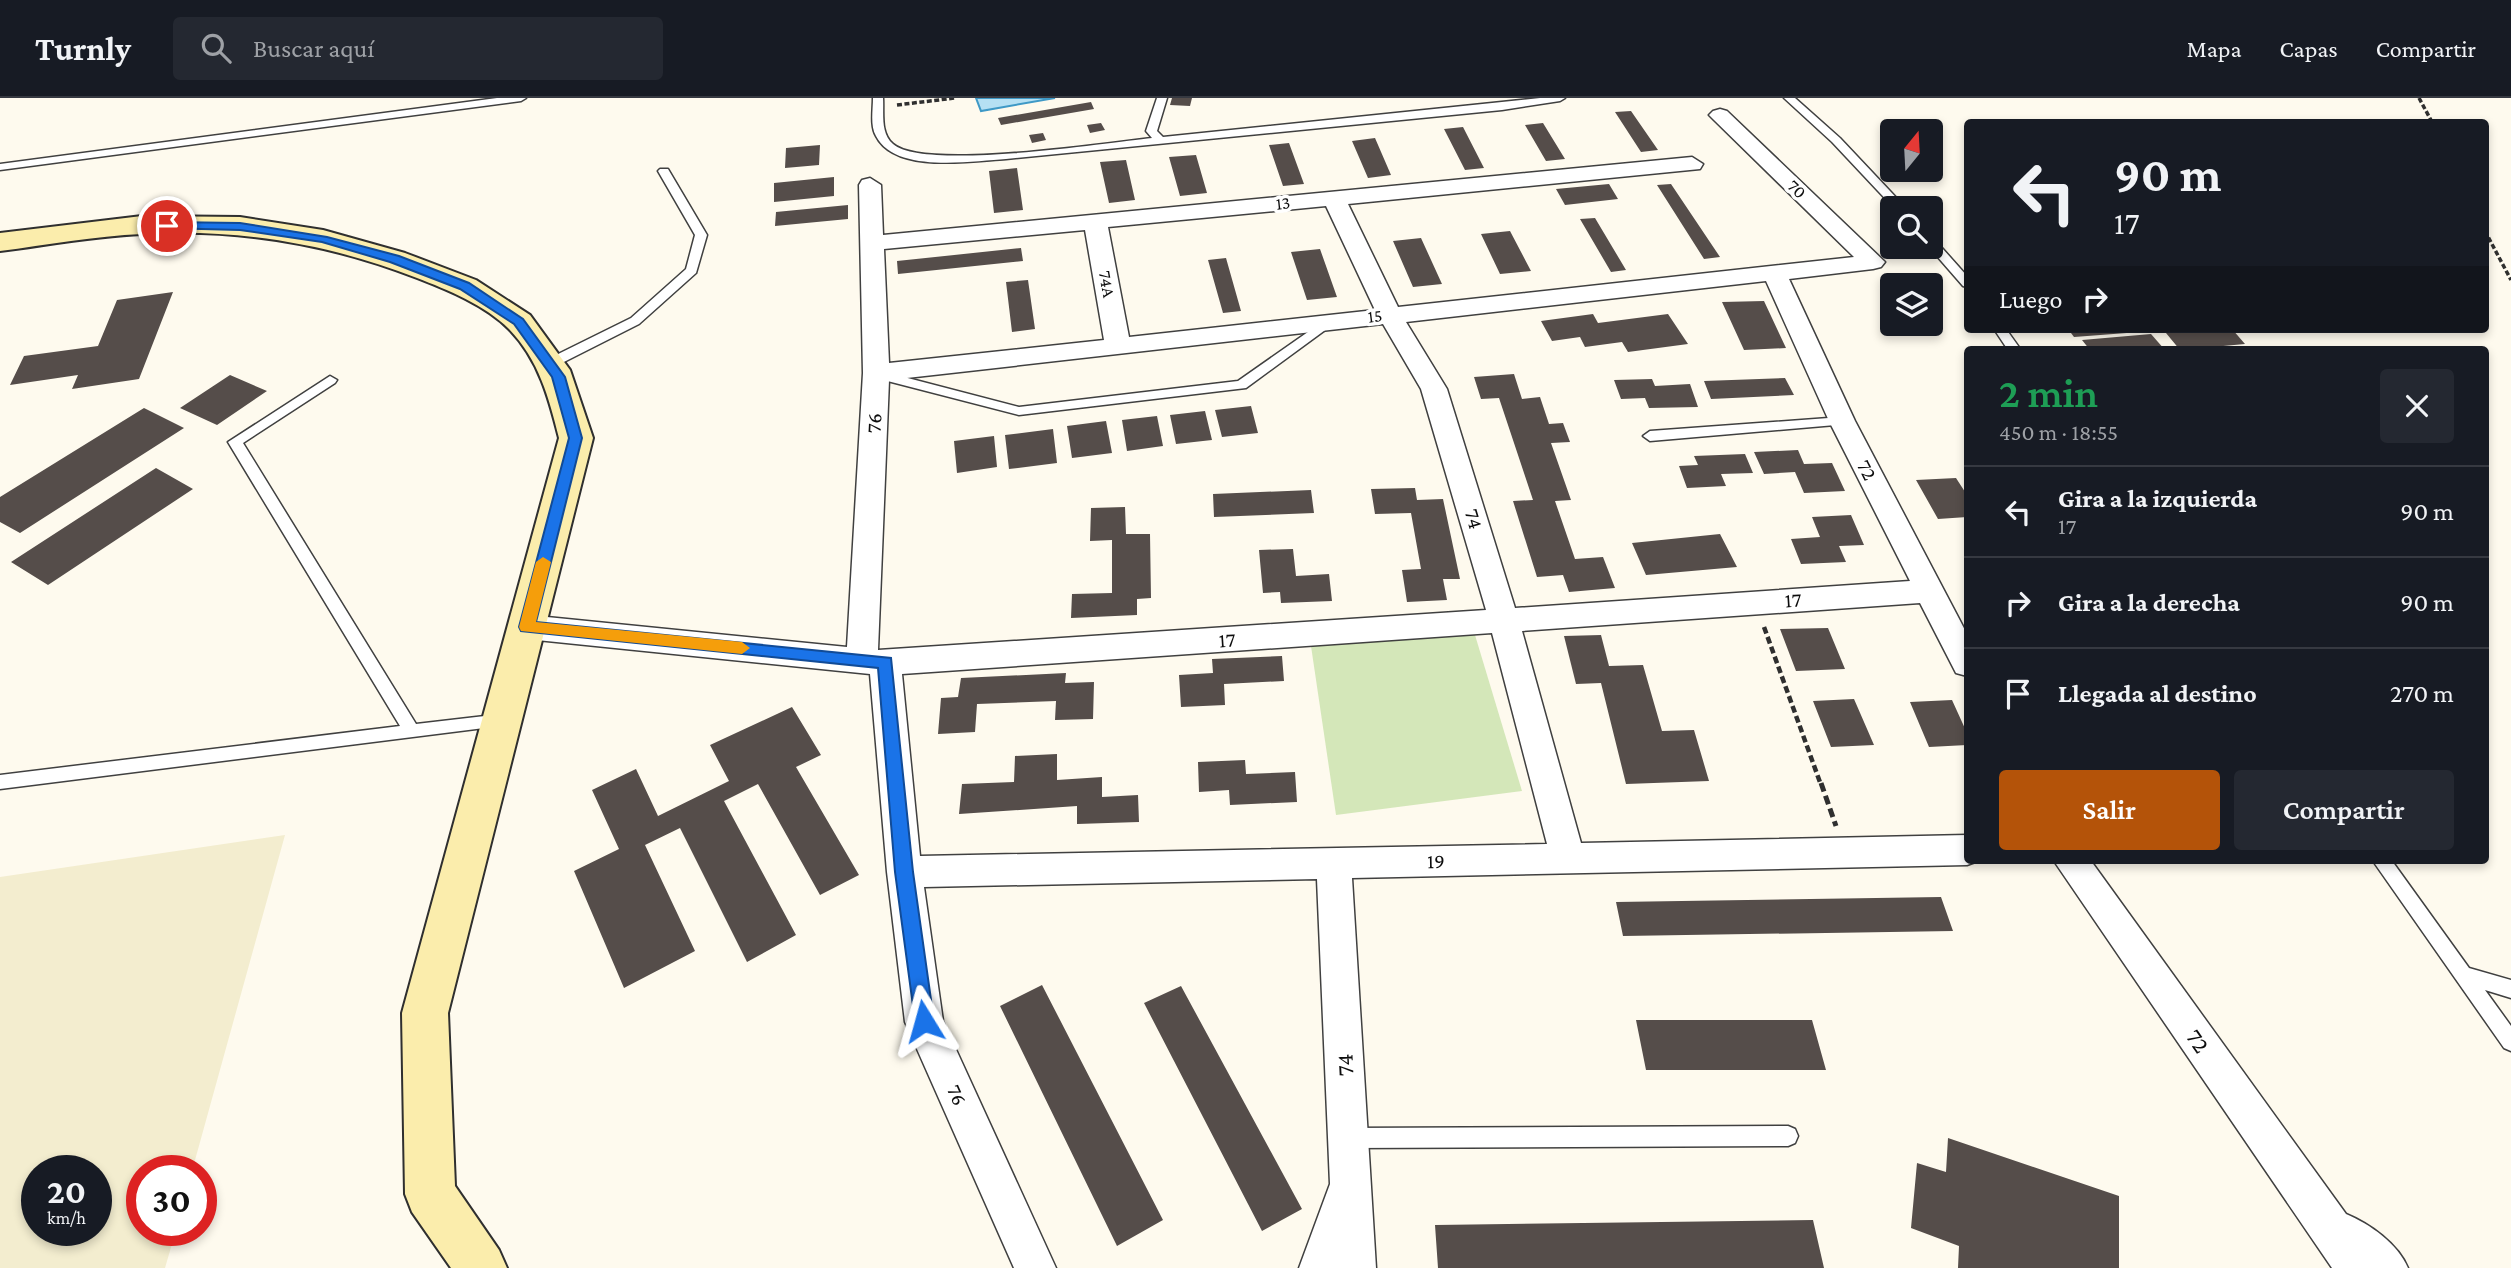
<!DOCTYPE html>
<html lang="es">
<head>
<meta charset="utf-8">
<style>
  body { margin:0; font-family:"Crimson Pro",serif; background:#242831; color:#f1f3f6; height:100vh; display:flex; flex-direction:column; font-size:26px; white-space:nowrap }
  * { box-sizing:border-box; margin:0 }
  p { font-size:23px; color:#9ea1a6 }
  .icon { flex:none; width:38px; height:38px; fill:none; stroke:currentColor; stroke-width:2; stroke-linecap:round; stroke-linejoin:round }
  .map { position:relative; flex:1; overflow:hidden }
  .sheet { position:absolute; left:1964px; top:248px; width:525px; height:518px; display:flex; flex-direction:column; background:#171b24; border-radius:7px; box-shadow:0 4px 10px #0003 }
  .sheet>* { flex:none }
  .top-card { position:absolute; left:1964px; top:21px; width:525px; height:214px; border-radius:7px; box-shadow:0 4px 10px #0003; background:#171b24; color:#f1f3f6; overflow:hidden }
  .needle { width:46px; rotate:18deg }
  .fabs { position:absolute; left:1880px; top:21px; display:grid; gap:14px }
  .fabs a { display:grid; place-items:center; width:63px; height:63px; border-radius:7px; background:#171b24; box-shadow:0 4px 10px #0003; font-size:35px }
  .speed { position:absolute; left:21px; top:1057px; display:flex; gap:14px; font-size:35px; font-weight:700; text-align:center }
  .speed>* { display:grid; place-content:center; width:91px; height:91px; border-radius:50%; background:#171b24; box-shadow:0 4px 10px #0003; line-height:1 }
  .speed small { font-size:18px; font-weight:400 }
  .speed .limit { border:10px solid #d22; background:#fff; color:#111 }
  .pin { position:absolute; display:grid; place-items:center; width:60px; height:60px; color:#fff; margin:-30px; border:4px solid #fff; border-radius:50%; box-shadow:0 2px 7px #0007 }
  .me { position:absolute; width:77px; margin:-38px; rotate:352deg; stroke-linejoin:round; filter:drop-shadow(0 0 5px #0008) }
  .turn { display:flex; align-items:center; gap:24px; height:147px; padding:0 35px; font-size:32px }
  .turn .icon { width:91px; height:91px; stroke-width:2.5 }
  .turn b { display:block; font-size:49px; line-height:60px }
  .then { display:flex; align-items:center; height:66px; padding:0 35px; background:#0003; gap:14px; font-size:26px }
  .round { display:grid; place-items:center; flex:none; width:74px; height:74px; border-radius:7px; background:#242831 }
  .headline { display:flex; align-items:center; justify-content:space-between; height:119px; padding:0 35px }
  h1 { font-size:42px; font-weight:600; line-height:52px; color:#1e9e55 }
  .action { display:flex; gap:14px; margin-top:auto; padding:14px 35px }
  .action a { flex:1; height:80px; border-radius:7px; background:#b45309; color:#fff; font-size:28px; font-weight:600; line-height:80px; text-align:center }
  .action a+a { background:#242831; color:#f1f3f6 }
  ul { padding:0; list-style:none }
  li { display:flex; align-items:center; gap:21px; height:91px; padding:0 35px; border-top:2px solid #363941 }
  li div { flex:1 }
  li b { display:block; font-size:26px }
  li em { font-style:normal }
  header { display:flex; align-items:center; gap:42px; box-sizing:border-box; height:98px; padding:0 35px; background:#171b24; border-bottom:2px solid #363941 }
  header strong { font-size:33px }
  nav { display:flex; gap:38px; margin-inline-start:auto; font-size:24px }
  .search { width:490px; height:63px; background:#242831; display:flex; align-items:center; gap:18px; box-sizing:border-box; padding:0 24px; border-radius:7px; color:#9ea1a6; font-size:26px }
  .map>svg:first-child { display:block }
  .farmland { fill:#f3edcf; fill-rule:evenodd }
  .green { fill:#d4e7b9 }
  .water { fill:#b5e0f3; stroke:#3f99c6; stroke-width:2 }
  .building { fill:#554d4a }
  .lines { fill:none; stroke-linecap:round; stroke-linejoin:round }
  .lane-casing { stroke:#404040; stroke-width:3 }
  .street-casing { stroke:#404040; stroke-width:3 }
  .secondary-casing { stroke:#2f2f2f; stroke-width:4 }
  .path-far2 { stroke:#2f2f2f; stroke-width:3.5; stroke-dasharray:5 2.5; stroke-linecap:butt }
  .path-far1 { stroke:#2f2f2f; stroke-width:4.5; stroke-dasharray:7 3.5; stroke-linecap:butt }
  .path { stroke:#2f2f2f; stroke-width:5; stroke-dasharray:9 4.5; stroke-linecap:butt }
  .lane { fill:#fff; fill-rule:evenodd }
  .street { fill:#fff; fill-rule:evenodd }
  .secondary { fill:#fbedac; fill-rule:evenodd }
  .route { fill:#1a73e8; stroke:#114b97; stroke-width:2 }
  .slow { fill:#f59e0b }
  .labels { text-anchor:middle; stroke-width:7; stroke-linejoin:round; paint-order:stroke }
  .far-street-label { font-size:18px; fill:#0d0d0d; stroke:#fff }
  .street-label { font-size:21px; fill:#0d0d0d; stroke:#fff }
  .near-street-label { font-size:24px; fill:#0d0d0d; stroke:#fff }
</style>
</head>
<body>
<header>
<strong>Turnly</strong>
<div class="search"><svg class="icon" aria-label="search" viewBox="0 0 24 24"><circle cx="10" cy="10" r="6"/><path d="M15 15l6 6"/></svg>Buscar aquí</div>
<nav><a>Mapa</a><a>Capas</a><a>Compartir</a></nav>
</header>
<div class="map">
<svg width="2511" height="1170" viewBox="0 0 2511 1170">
  <rect width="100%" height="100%" fill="#fefaee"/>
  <path class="farmland" d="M285 737 192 1073H142V1132H176L165 1170H0V779ZM37 1073H96V1132H37Z"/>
  <path class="green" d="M1475 537 1522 693 1336 717 1311 548Z"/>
  <path class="water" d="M976 0H1055L981 13Z"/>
  <path class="building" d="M1172 0H1192L1190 8 1170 7Z
    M1091 4 1094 11 1001 27 998 20Z
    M1631 13 1658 52 1641 54 1615 14Z
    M1101 25 1105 32 1090 35 1087 27Z
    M1543 25 1565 61 1546 63 1525 27Z
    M1463 29 1484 70 1465 72 1444 31Z
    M1043 35 1046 42 1032 45 1029 37Z
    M1375 40 1391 77 1368 80 1352 43Z
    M1289 45 1304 86 1283 88 1269 47Z
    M820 47 819 67 785 70 786 50Z
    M1196 57 1207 95 1180 98 1169 59Z
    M1126 62 1135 102 1109 105 1100 64Z
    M1017 70 1023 112 994 115 989 73Z
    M834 79V98L774 104V85Z
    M1609 86 1618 101 1565 107 1556 91Z
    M1671 86 1720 159 1704 161 1657 87Z
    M848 107V121L775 128 776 114Z
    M1595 120 1626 172 1611 174 1580 121Z
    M1510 133 1531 173 1500 176 1481 136Z
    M1421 140 1442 186 1413 189 1393 143Z
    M1021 150 1023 163 898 176 897 163Z
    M1320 151 1337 199 1307 202 1291 154Z
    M1226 160 1241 213 1223 215 1208 162Z
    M1028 182 1035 231 1012 234 1006 184Z
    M173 194 139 281 72 291 78 277 10 287 24 258 98 248 117 202Z
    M1764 203 1786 250 1744 252 1722 204Z
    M1593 216 1598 225 1668 216 1688 246 1628 254 1622 244 1585 249 1580 239 1552 243 1541 223Z
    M2068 231H2153V233L2074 239Z
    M2210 231H2232L2245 246 2180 252 2166 235Z
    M2151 236 2165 252H2090L2082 242Z
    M1514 276 1522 301 1540 299 1549 326 1563 325 1570 344 1551 345 1571 402 1555 403 1575 461 1603 459 1615 490 1569 494 1563 477 1537 479 1513 403 1533 402 1499 300 1481 301 1474 279Z
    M230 277 267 293 217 327 180 310Z
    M1785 280 1794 297 1711 301 1704 283Z
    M1652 281 1655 288 1690 286 1698 309 1649 310 1645 300 1621 301 1614 282Z
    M1251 308 1258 335 1222 339 1215 312Z
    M144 310 184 330 20 435 0 424V399Z
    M1205 313 1212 342 1176 346 1170 317Z
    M1157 318 1163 348 1127 353 1122 322Z
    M1106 323 1112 355 1072 360 1067 328Z
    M1053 331 1057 365 1009 371 1005 337Z
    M994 338 997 369 957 375 954 343Z
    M1798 352 1804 366 1832 365 1845 393 1804 395 1795 374 1764 376 1754 354Z
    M1745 356 1753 375 1721 376 1726 388 1687 390 1679 368 1698 367 1694 358Z
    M156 370 193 391 48 487 11 464Z
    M1956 380 1967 397V419L1938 421 1916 382Z
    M1415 390 1417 402 1443 401 1460 481H1443L1447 502 1407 504 1402 472 1421 471 1411 415 1375 416 1371 391Z
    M1311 392 1314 415 1214 419 1213 396Z
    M1125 409 1126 436H1150L1151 500 1137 501V517L1071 520 1072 496 1112 495V442L1090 443 1091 410Z
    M1851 417 1864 447 1839 448 1846 464 1801 466 1791 441 1820 439 1812 419Z
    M1720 436 1737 469 1646 477 1632 445Z
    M1293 451 1296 478 1329 476 1332 503 1281 505 1280 494 1263 495 1259 452Z
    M1828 530 1845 571 1796 573 1780 531Z
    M1601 537 1609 568 1643 567 1662 633 1694 632 1709 683 1626 686 1601 585 1576 586 1564 538Z
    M1282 558 1284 583 1224 586 1225 607 1181 609 1179 577 1213 575 1212 561Z
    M1066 575 1065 585 1094 584 1093 621 1055 622 1056 603 977 606 975 634 938 636 941 600 958 599 961 580Z
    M1854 601 1874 647 1831 649 1813 603Z
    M1952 602 1967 635V647L1929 649 1910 604Z
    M792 609 821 657 796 669 859 777 820 797 758 686 724 703 796 837 747 864 680 730 645 747 695 853 624 890 574 773 619 751 592 692 636 671 658 718 729 683 710 647Z
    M1057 656V682L1102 679V699L1138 697 1139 724 1077 726V708L959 716 962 686 1014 684 1015 658Z
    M1245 662 1246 676 1295 674 1297 704 1230 707 1229 692 1199 694 1198 664Z
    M1941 799 1953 833 1623 838 1616 804Z
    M1042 887 1163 1122 1117 1148 1000 908Z
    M1181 888 1302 1111 1262 1133 1144 905Z
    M1636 922H1812L1826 972H1646Z
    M1948 1040 2119 1098V1170H1958L1959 1148 1911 1130 1917 1065 1946 1074Z
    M1813 1122 1824 1170H1438L1435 1127Z"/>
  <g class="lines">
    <g class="lane-casing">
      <path id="lane" d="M497 0H526L521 3 0 72V66Z
        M873 0H883C884 15 880 35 893 46 924 73 1105 45 1152 40L1146 33 1157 0H1167L1157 33 1163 39 1540 0H1565L1560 3 1502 12 1006 61C972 63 895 76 876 38 870 28 873 12 873 0Z
        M1784 0H1795L1840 40 1906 110H1894L1832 44Z
        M660 71H668L707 137 696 175 639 226 554 269H544V263L631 220 686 171 695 137 658 73Z
        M1930 140 1934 141 1967 178V189L1963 188 1929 149Z
        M1328 220 1334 224 1332 227 1246 290 1019 317 872 279 871 276 877 272 1019 309 1238 283Z
        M1994 231H2006L2021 252H2008Z
        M330 278 337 282 335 285 243 345 416 626 502 616 508 617 510 622 508 627 0 691V677L400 628 228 344Z
        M1842 319 1849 323 1847 326 1650 343 1643 338 1650 333Z
        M2373 763H2392L2469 870 2511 882V900L2485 892 2511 928V953L2504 950Z
        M1788 1028 1795 1031 1798 1038 1795 1045 1788 1048 1348 1050 1341 1047 1338 1040 1341 1033 1348 1030Z"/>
    </g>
    <g class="street-casing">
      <path id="street" d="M1720 11 1727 13 1885 164 1881 169 1873 171 1789 181 1855 323 1967 536V578L1956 575 1920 505 1522 533 1581 745 1967 737V763H1978L1967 767 1352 780 1376 1170H1299L1330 1086 1317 781 924 789 943 923 1056 1170H1014L905 924 887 774 870 576 527 541 516 537 512 529 516 521 527 517 847 549 863 275 859 87 862 82 870 80 881 87 883 137 1692 59 1703 66 1700 71 1348 106 1398 209 1854 159 1713 21 1709 17 1713 13ZM1326 108 1375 212 1129 239 1108 129ZM1085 132 1104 242 889 265 884 151ZM1766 183 1829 323 1910 483 1515 510 1447 291 1406 224ZM1383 226 1421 291 1486 512 878 552 889 282ZM1492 535 1547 746 920 758 902 576Z
        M2054 763H2091L2346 1116C2370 1126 2398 1146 2408 1170H2332Z"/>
    </g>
    <g class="secondary-casing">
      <path id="secondary" d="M142 118 240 119 323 132 405 155 476 182 530 217 570 272 593 340 448 915 455 1088 499 1152 507 1170H451L412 1114 405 1096 402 915 559 340C549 300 539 262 509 231 485 207 448 192 417 180 330 146 236 130 142 136 95 138 47 147 0 153V135Z"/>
    </g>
    <path class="path-far2" d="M2419 0 2432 24
      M897 7 955 0
      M2485 133 2511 182"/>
    <path class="path-far1" d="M1764 529 1821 687"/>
    <path class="path" d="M1821 685 1836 728"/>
    <use href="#lane" class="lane"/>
    <use href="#street" class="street"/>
    <use href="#secondary" class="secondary"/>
  </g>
  <path class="route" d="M167 124 240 125 327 139 399 158 469 185 523 221 565 279 582 340 536 524 891 560 913 774 934 923 931 930 924 932 918 930 915 923 895 774 878 570 521 533 519 529 569 340 552 279 514 226 460 191 390 164 322 144 240 132 163 130V125Z"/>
  <path class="slow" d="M543 459 551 464 536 524 742 544 750 550 742 556 521 533 519 529 536 464Z"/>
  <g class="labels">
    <g class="far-street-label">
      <text transform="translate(1797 91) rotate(44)" y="6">70</text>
      <text transform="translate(1283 105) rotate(-6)" y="6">13</text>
      <text transform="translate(1107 186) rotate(80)" y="6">74A</text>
      <text transform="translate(1375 218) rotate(-7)" y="6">15</text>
    </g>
    <g class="street-label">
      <text transform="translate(874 325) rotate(-87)" y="7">76</text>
      <text transform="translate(1867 372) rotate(63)" y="7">72</text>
      <text transform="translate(1474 421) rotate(73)" y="7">74</text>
      <text transform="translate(1793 502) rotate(-4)" y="7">17</text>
      <text transform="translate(1227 542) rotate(-4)" y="7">17</text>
      <text transform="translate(1436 763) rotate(-1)" y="7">19</text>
      <text transform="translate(957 997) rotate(66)" y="7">76</text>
    </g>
    <g class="near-street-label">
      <text transform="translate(2198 943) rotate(55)" y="8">72</text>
      <text transform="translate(1345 967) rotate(-93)" y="8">74</text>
    </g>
  </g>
</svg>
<div class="fabs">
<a><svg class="needle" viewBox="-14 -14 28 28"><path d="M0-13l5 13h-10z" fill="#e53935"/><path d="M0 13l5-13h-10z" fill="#9ea1a6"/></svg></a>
<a><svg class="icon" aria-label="search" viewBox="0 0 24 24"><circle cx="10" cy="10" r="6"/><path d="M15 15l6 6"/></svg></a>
<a><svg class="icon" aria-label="layers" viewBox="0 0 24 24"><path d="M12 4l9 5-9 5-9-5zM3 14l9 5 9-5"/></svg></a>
</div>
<div class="speed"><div>20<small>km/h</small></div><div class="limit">30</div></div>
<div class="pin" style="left:167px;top:128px;background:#d93025"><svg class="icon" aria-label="arrive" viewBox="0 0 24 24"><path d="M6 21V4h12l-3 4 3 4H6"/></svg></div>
<svg class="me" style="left:924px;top:923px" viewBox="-20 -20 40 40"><path d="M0-17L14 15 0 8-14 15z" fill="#1a73e8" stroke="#fff" stroke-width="4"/></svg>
<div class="top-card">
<div class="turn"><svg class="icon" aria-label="left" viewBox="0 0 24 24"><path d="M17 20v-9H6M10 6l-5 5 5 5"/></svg><div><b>90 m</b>17</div></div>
<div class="then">Luego<svg class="icon" aria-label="right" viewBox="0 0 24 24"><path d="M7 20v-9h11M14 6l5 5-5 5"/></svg></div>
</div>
<section class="sheet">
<div class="headline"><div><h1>2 min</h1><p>450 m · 18:55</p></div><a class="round"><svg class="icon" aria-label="close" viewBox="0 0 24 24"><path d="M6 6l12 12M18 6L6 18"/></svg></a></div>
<ul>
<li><svg class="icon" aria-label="left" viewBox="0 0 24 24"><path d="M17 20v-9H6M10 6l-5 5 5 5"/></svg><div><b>Gira a la izquierda</b><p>17</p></div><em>90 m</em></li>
<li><svg class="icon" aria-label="right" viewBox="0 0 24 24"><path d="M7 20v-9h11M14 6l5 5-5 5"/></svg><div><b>Gira a la derecha</b></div><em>90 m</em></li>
<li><svg class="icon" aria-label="arrive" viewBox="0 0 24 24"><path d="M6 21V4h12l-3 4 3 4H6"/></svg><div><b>Llegada al destino</b></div><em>270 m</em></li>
</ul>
<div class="action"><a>Salir</a><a>Compartir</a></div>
</section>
</div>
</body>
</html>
